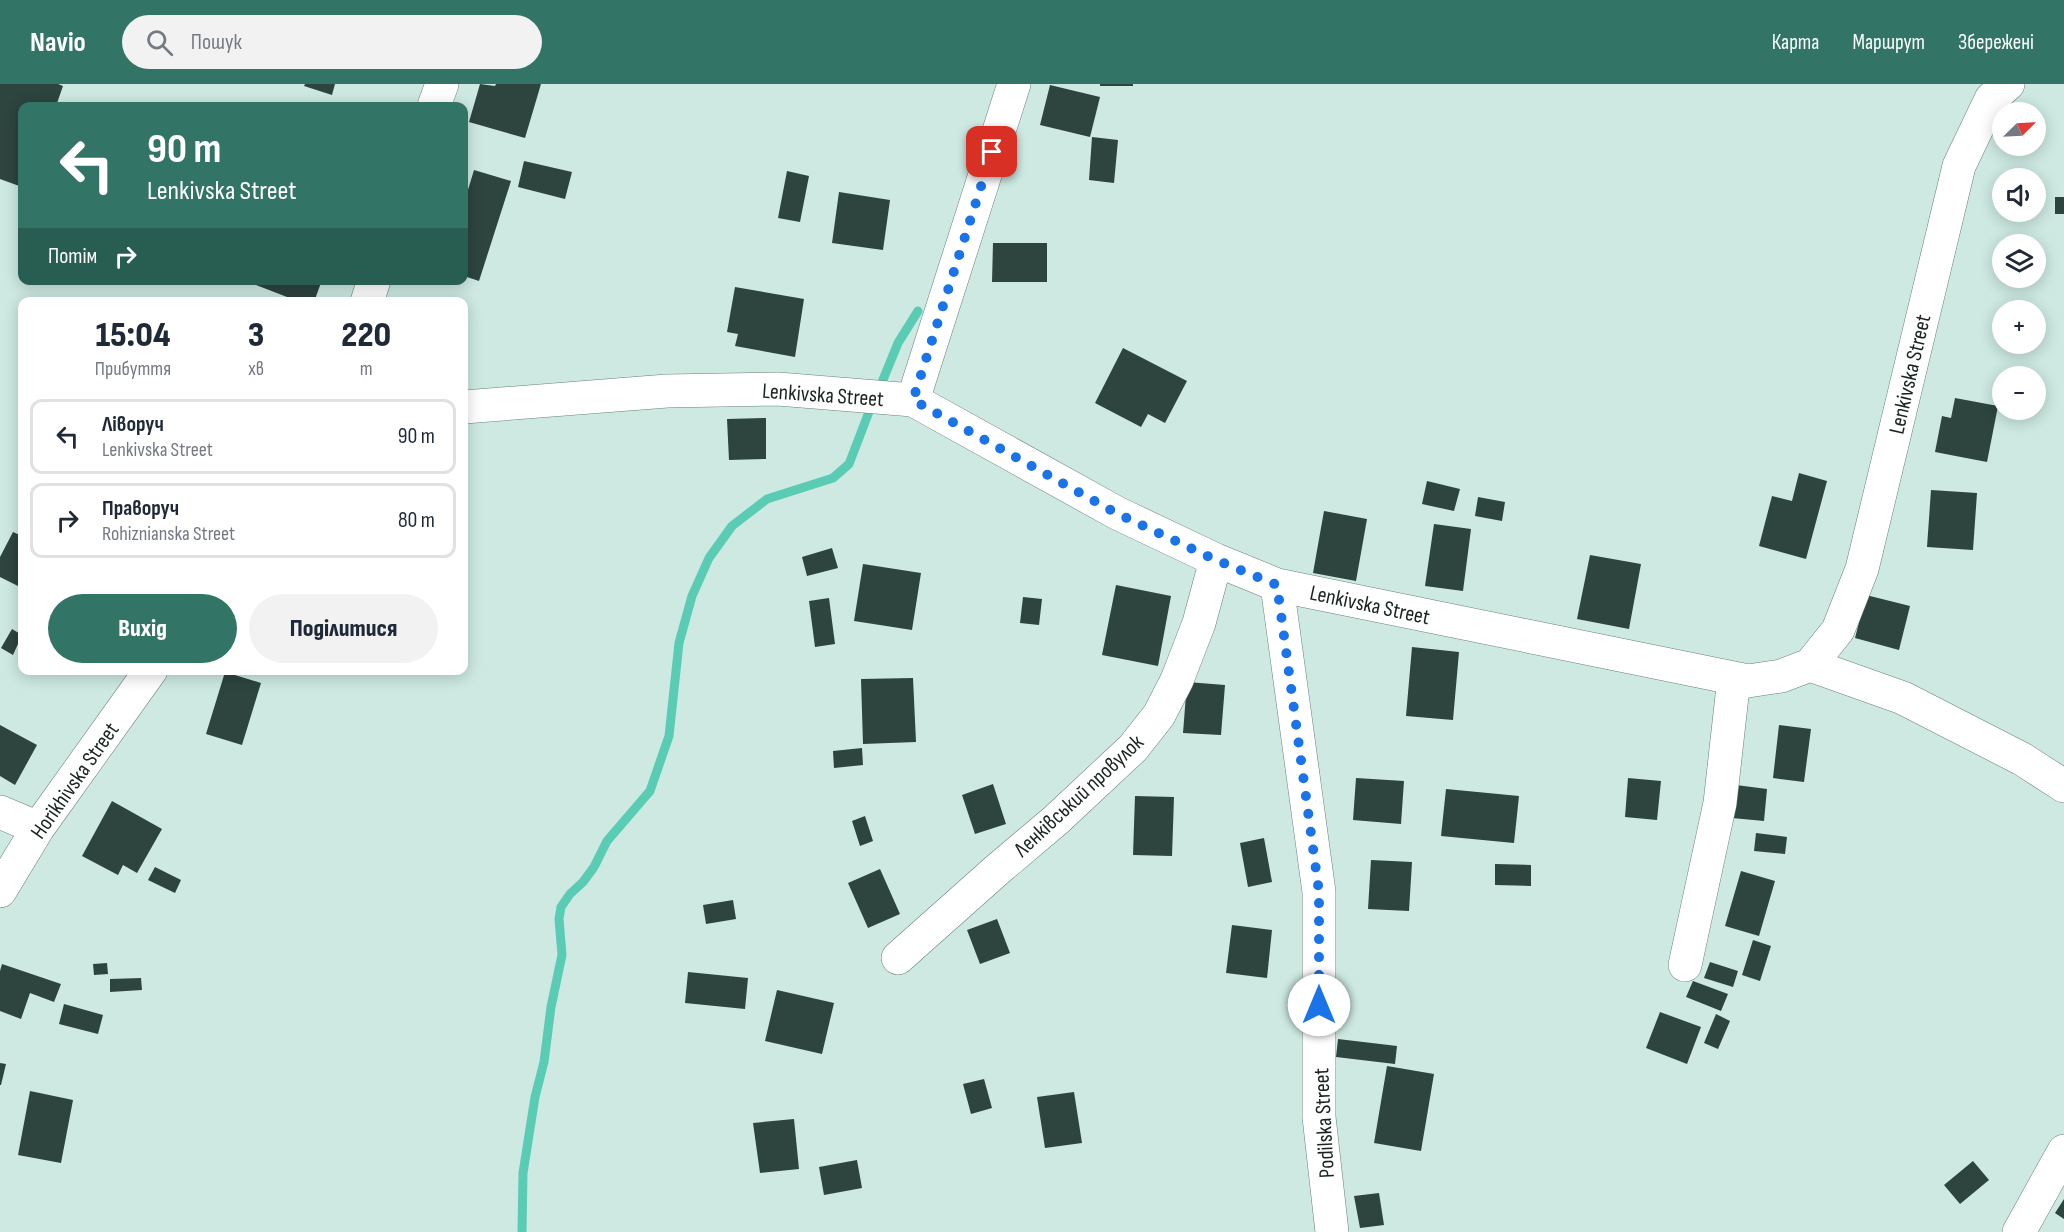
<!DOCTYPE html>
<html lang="uk">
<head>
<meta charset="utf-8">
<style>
  body { margin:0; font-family:"Sofia Sans Condensed",sans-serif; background:#f2f2f3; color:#1f2937; height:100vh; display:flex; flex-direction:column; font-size:22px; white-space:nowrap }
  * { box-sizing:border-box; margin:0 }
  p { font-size:20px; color:#747a83 }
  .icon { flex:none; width:33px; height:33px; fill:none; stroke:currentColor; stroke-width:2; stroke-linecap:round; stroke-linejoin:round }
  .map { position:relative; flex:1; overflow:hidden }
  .side { position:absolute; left:18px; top:213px; width:450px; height:378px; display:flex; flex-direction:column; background:#fff; border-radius:12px; box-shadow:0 3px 15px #0003 }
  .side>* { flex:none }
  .hud { position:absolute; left:18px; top:18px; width:450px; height:183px; border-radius:12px; box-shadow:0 3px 15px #0003; background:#327567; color:#fff; overflow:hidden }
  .needle { width:39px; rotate:66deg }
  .buttons { position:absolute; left:1992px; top:18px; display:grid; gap:12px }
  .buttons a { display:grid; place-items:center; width:54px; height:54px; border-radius:50%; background:#fff; box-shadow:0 3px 15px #0003; font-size:30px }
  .pin { position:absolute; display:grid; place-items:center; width:51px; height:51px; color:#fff; margin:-26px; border-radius:12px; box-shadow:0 3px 9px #0006 }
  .me { position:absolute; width:66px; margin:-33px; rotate:0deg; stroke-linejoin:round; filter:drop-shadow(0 0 4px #0008) }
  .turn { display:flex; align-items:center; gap:21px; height:126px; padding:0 30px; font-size:27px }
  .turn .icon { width:78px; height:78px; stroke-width:2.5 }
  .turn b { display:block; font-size:42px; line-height:51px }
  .then { display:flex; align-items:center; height:57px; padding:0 30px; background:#0003; gap:12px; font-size:22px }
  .eta { display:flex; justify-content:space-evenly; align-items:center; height:102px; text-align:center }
  .eta b { font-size:36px; font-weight:800; line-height:42px }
  .primary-button { display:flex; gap:12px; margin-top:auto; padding:12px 30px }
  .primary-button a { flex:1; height:69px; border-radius:36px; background:#327567; color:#fff; font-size:24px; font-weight:800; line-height:69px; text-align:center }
  .primary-button a+a { background:#f2f2f3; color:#1f2937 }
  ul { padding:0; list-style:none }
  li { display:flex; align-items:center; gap:18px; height:75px; margin:0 12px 9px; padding:0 18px; border:3px solid #e0e1e3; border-radius:12px }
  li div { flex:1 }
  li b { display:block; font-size:22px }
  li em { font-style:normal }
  header { display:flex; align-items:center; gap:36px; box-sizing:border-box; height:84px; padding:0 30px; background:#327567; color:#fff }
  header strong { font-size:28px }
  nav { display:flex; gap:33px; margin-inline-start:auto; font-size:21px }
  .search { width:420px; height:54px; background:#f2f2f3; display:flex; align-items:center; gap:15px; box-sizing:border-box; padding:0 21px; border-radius:33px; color:#747a83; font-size:22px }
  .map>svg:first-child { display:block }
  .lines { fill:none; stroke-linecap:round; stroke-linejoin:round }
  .stream { stroke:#5bccb4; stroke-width:9 }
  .building { fill:#2d443f }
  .minor-casing { stroke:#68827b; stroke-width:34 }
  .minor { stroke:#fff; stroke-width:33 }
  .route { stroke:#1a73e8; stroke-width:10; stroke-dasharray:0 18 }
  .labels { text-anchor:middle; stroke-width:6; stroke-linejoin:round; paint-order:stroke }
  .street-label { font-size:22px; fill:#1a2421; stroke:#fff }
</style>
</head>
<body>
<header>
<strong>Navio</strong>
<div class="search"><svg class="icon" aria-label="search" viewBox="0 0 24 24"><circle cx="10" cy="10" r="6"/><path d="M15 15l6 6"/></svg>Пошук</div>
<nav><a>Карта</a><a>Маршрут</a><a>Збережені</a></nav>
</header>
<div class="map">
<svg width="2064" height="1148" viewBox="0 0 2064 1148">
  <rect width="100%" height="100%" fill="#cde9e2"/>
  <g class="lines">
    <path class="stream" d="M878 308 898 259 918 227
      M522 1148 523 1089 535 1013 544 978 551 923 562 871 559 835 561 823 570 810 583 798 594 783 607 757 650 707 669 652 679 559 692 512 709 474 732 442 767 415 833 394 849 380 872 320"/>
  </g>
  <path class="building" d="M0 0H58L63 2 56 22H22V103L0 95Z
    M305 0H335L332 11 304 2Z
    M480 0 495 2 496 0H541L525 54 469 38Z
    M1100 0H1133V2H1100Z
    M1050 1 1100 13 1090 53 1040 41Z
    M1092 53 1118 56 1114 99 1089 96Z
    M524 77 572 88 565 115 518 103Z
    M474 86 511 97 479 197 464 192V119Z
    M787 87 809 92 800 138 778 134Z
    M839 108 890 116 883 166 832 159Z
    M2055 113H2064V130H2055Z
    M993 159H1047V198H992Z
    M258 196H322L314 218H300L256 201Z
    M735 203 804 215 795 273 735 262 738 250 727 248Z
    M1123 264 1187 297 1165 339 1148 330 1141 343 1095 319Z
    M1955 314 1998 322 1987 378 1935 368 1942 332 1951 334Z
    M766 334V375L729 376 727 335Z
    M1799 389 1827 397 1806 475 1759 462 1772 412 1792 417Z
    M1427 397 1460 405 1454 427 1422 420Z
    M1931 406 1977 409 1973 466 1927 463Z
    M1478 413 1505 418 1502 437 1475 432Z
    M1324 427 1367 435 1356 497 1313 489Z
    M1434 440 1471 445 1463 507 1425 502Z
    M13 448 22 452V498L20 503 0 493V473Z
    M832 464 838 484 807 492 802 473Z
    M1590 471 1641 480 1629 545 1577 535Z
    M863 480 921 489 912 546 854 537Z
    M1116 501 1171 512 1158 582 1102 571Z
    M1866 511 1910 522 1899 566 1855 554Z
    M1023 513 1042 515 1039 541 1020 539Z
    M829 514 835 560 815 563 809 517Z
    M12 545 22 551 13 571 1 564Z
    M1412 563 1459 568 1453 636 1406 632Z
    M225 588 261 599 242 661 206 650Z
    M913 594 916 658 863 660 861 595Z
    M1187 598 1225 601 1221 651 1183 649Z
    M0 641 37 661 15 701 0 692Z
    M1779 641 1811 645 1804 698 1773 694Z
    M862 664 863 681 834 684 833 667Z
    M1356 694 1404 697 1401 740 1353 736Z
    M1628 694 1661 697 1657 736 1625 733Z
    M993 700 1006 740 975 750 962 711Z
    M1736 701 1767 705 1764 737 1732 734Z
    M1446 705 1519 712 1514 759 1441 752Z
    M1135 712 1174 713 1172 772 1133 771Z
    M112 717 162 745 137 789 123 781 118 791 82 772Z
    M865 732 873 757 860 762 852 737Z
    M1756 749 1787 753 1785 770 1754 767Z
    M1264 754 1272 798 1248 803 1240 759Z
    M1371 776 1412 778 1409 827 1368 825Z
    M1495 780 1531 781V802L1495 801Z
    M155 783 181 796 175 809 148 796Z
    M880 785 900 830 868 844 848 799Z
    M1741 787 1775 797 1759 852 1725 842Z
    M733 816 736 835 706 840 703 821Z
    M997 835 1010 869 980 880 967 846Z
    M1232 841 1272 846 1267 894 1226 889Z
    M1753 856 1771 862 1760 897 1742 891Z
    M1710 878 1738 887 1733 903 1704 894Z
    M107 879 108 890 94 891 93 880Z
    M2 880 61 900 54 918 30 909 21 935 0 927V887Z
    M688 888 748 894 745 925 685 919Z
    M141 894 142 906 110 908V895Z
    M1693 897 1728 910 1721 927 1686 913Z
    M777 906 834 919 822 970 765 957Z
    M64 920 103 931 98 950 59 940Z
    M1660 928 1701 943 1687 980 1646 964Z
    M1716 930 1730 937 1718 965 1704 959Z
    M1338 955 1397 962 1395 980 1336 973Z
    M0 979 6 980 1 1001H0Z
    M1387 982 1434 990 1421 1067 1374 1059Z
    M984 995 992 1024 971 1030 963 1000Z
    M30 1007 73 1016 61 1079 18 1071Z
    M1074 1008 1082 1059 1045 1064 1037 1013Z
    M794 1035 799 1085 760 1089 753 1039Z
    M857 1076 862 1104 824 1111 819 1083Z
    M1973 1077 1989 1096 1960 1120 1944 1101Z
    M1379 1109 1384 1141 1360 1144 1354 1112Z
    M2064 1115V1135L2055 1129Z"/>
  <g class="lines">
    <g class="minor-casing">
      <path id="minor" d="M434 22 442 0
        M367 218 374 196
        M913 316 1014 0
        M464 323 667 307 778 305 913 316 1117 429 1216 476 1277 501 1748 597 1781 592 1810 581 1903 614 2022 675 2064 702
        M1277 501 1319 808V1033L1332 1148
        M1810 581 1838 546 1862 485 1959 82 1991 15 2008 0
        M0 728 38 744
        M0 807 38 744 151 586
        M898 874 998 785 1056 736 1133 664 1159 631 1177 596 1199 539 1216 476
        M1685 881 1720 719 1734 594
        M2019 1148 2064 1067"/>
    </g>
    <use href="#minor" class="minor"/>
  </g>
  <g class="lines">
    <path class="route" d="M992 68 913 316 1116 429 1216 476 1277 501 1319 808V921"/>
  </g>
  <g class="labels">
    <g class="street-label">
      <text transform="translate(1909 290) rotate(-77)" y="8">Lenkivska Street</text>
      <text transform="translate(823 310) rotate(4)" y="8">Lenkivska Street</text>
      <text transform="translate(1370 520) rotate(12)" y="8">Lenkivska Street</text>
      <text transform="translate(74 696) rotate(-55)" y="8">Horikhivska Street</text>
      <text transform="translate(1078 711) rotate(-43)" y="8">Ленківський провулок</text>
      <text transform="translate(1323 1039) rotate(-93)" y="8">Podilska Street</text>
    </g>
  </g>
</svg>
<div class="buttons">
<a><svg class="needle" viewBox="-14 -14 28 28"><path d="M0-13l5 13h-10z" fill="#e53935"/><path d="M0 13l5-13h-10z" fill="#747a83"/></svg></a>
<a><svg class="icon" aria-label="sound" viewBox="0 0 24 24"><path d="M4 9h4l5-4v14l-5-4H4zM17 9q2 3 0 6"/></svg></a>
<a><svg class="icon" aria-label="layers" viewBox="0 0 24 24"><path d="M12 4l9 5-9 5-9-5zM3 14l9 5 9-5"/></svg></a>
<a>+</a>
<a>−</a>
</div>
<div class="pin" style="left:992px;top:68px;background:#d93025"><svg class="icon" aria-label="arrive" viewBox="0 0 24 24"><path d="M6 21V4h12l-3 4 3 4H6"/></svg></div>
<svg class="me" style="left:1319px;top:921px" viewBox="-20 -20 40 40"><circle r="19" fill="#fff"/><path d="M0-13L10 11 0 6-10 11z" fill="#1a73e8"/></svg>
<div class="hud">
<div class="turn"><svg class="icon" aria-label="left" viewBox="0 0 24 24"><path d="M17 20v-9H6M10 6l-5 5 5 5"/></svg><div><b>90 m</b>Lenkivska Street</div></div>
<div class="then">Потім<svg class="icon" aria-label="right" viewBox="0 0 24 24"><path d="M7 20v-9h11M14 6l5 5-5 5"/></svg></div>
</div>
<section class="side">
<div class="eta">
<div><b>15:04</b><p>Прибуття</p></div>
<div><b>3</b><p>хв</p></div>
<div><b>220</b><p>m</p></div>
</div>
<ul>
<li><svg class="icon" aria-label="left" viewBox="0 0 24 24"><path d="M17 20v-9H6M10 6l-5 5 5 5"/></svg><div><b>Ліворуч</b><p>Lenkivska Street</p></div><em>90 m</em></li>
<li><svg class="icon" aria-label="right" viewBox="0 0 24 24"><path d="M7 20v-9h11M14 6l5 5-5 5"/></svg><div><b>Праворуч</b><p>Rohiznianska Street</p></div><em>80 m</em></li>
</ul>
<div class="primary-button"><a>Вихід</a><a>Поділитися</a></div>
</section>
</div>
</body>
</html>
